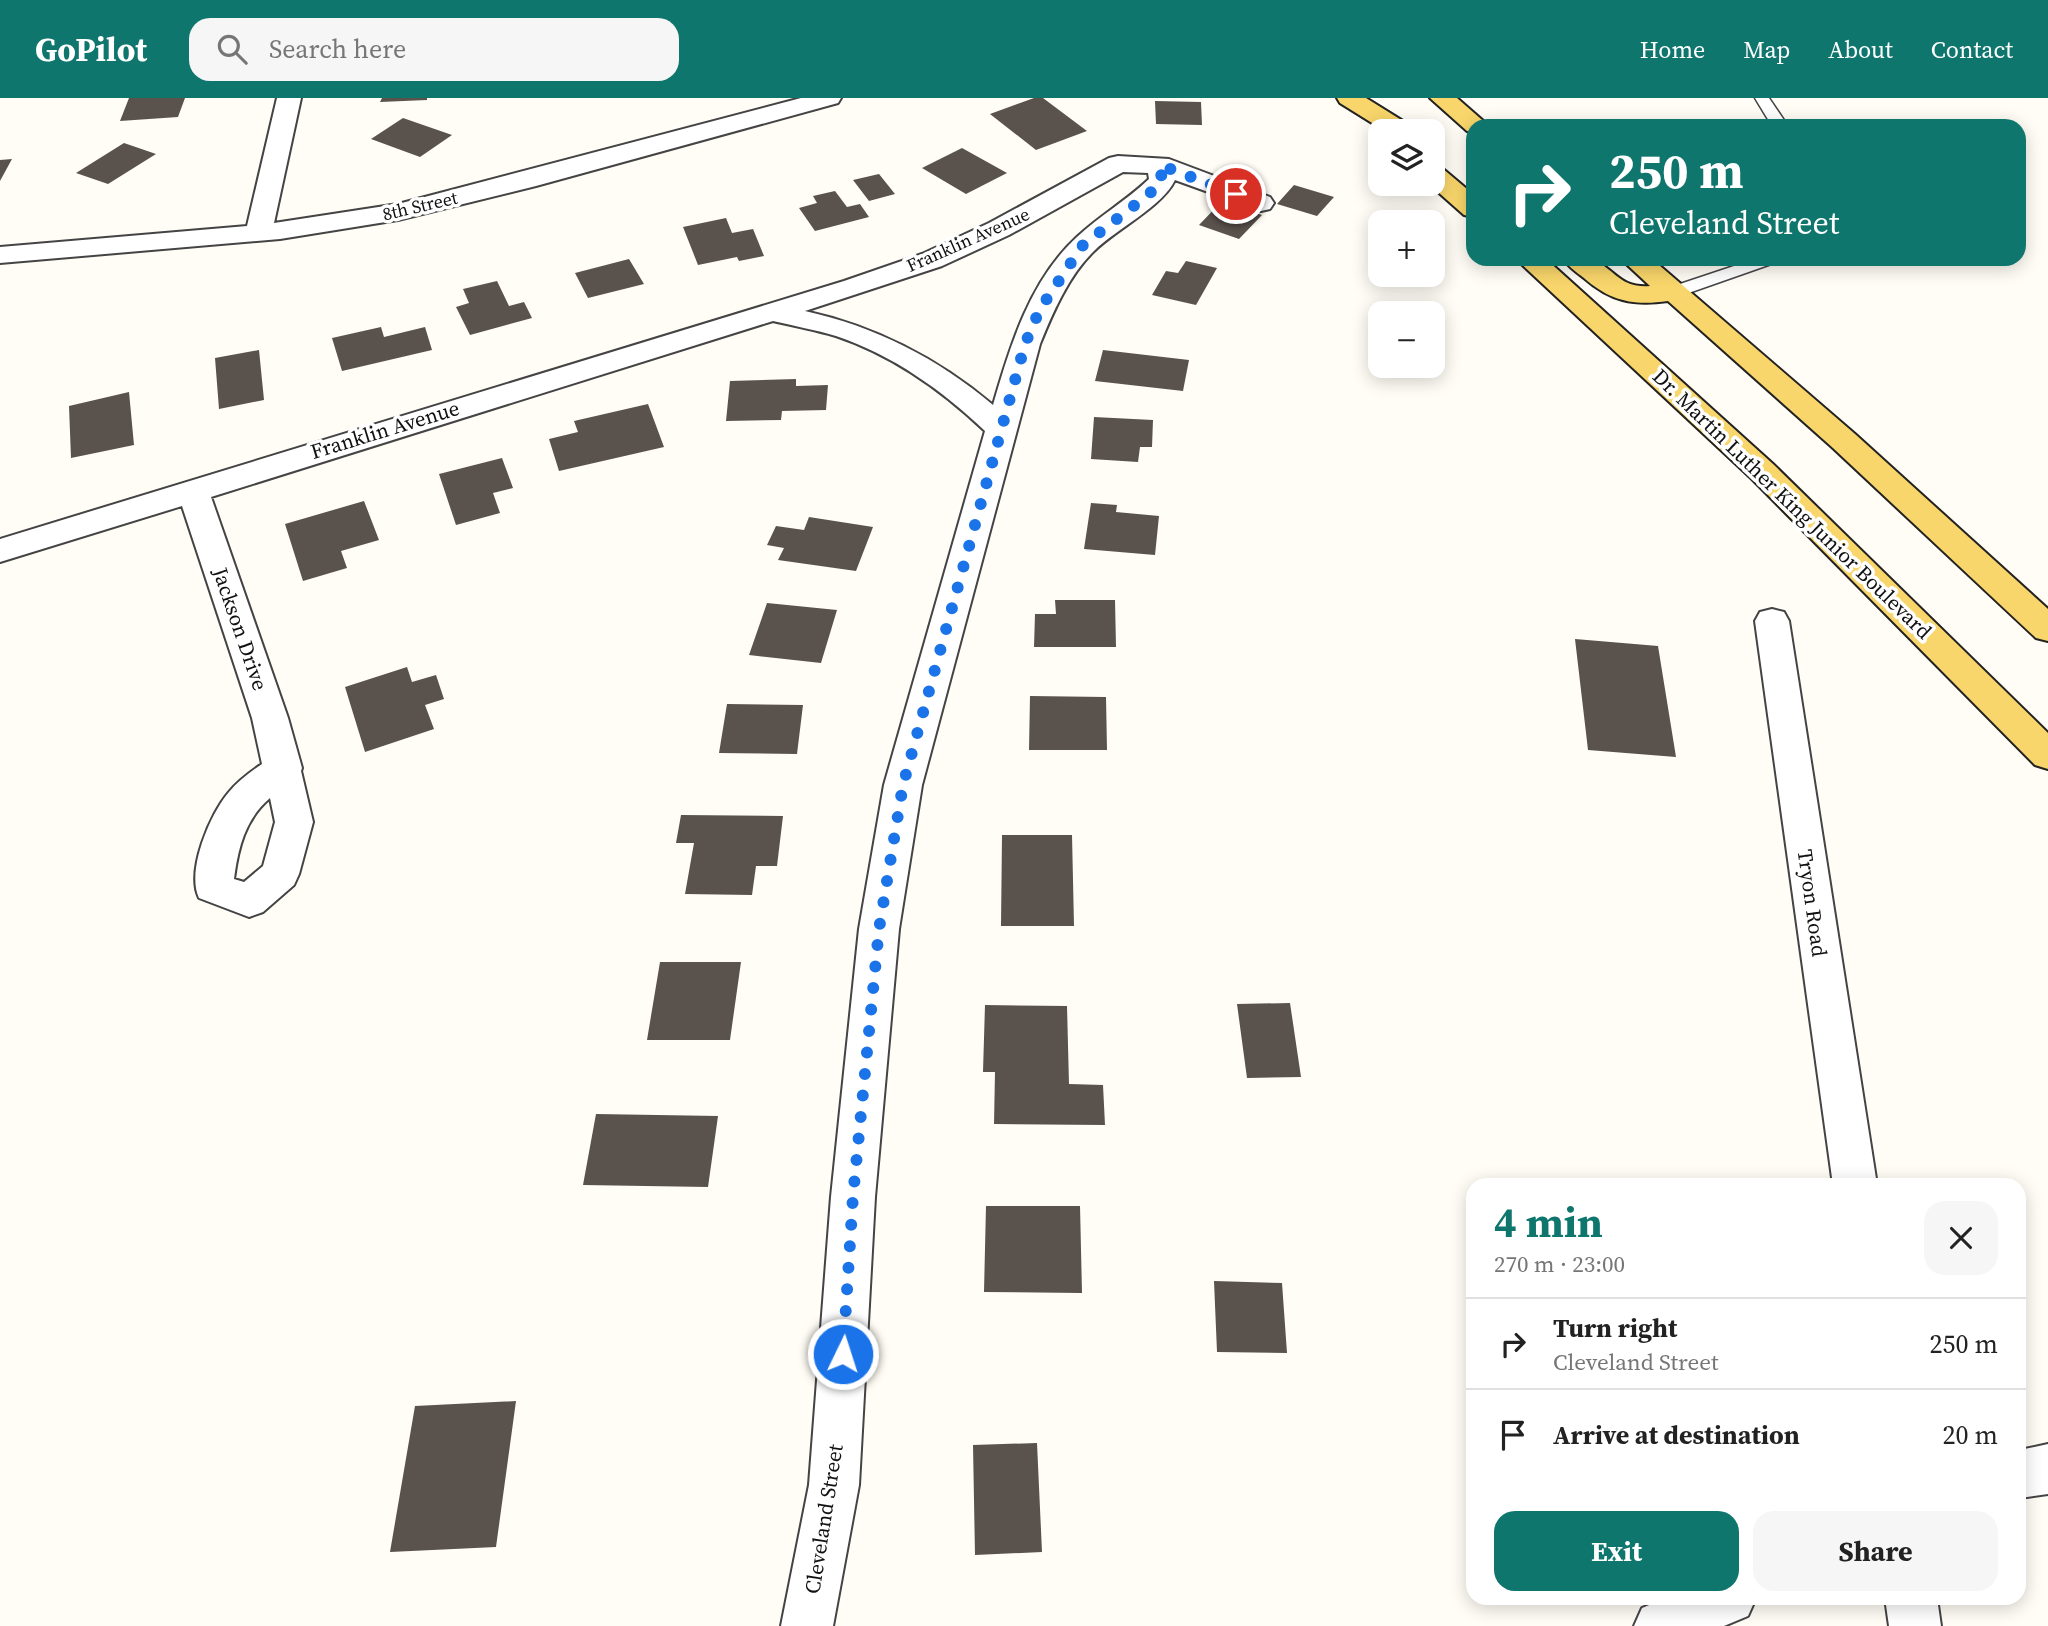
<!DOCTYPE html>
<html lang="en">
<head>
<meta charset="utf-8">
<style>
  body { margin:0; font-family:"Source Serif 4",serif; background:#f6f6f6; color:#222; height:100vh; display:flex; flex-direction:column; font-size:26px; white-space:nowrap }
  * { box-sizing:border-box; margin:0 }
  p { font-size:23px; color:#767676 }
  .icon { flex:none; width:38px; height:38px; fill:none; stroke:currentColor; stroke-width:2; stroke-linecap:round; stroke-linejoin:round }
  .map { position:relative; flex:1; overflow:hidden }
  .side { position:absolute; left:1466px; top:1080px; width:560px; height:427px; display:flex; flex-direction:column; background:#fff; border-radius:21px; box-shadow:0 4px 18px #0003 }
  .side>* { flex:none }
  .banner { position:absolute; left:1466px; top:21px; width:560px; height:147px; border-radius:21px; box-shadow:0 4px 18px #0003; background:#0f766e; color:#fff; overflow:hidden }
  .fabs { position:absolute; left:1368px; top:21px; display:grid; gap:14px }
  .fabs a { display:grid; place-items:center; width:77px; height:77px; border-radius:14px; background:#fff; box-shadow:0 4px 18px #0003; font-size:35px }
  .pin { position:absolute; display:grid; place-items:center; width:60px; height:60px; color:#fff; margin:-30px; border:4px solid #fff; border-radius:50%; box-shadow:0 2px 7px #0007 }
  .me { position:absolute; width:77px; margin:-38px; rotate:4deg; stroke-linejoin:round; filter:drop-shadow(0 0 5px #0008) }
  .turn { display:flex; align-items:center; gap:24px; height:147px; padding:0 28px; font-size:32px }
  .turn .icon { width:91px; height:91px; stroke-width:2.5 }
  .turn b { display:block; font-size:49px; line-height:60px }
  .round { display:grid; place-items:center; flex:none; width:74px; height:74px; border-radius:21px; background:#f6f6f6 }
  .summary { display:flex; align-items:center; justify-content:space-between; height:119px; padding:0 28px }
  h1 { font-size:42px; font-weight:700; line-height:52px; color:#0f766e }
  .cta { display:flex; gap:14px; margin-top:auto; padding:14px 28px }
  .cta a { flex:1; height:80px; border-radius:21px; background:#0f766e; color:#fff; font-size:28px; font-weight:700; line-height:80px; text-align:center }
  .cta a+a { background:#f6f6f6; color:#222 }
  ul { padding:0; list-style:none }
  li { display:flex; align-items:center; gap:21px; height:91px; padding:0 28px; border-top:2px solid #e0e0e0 }
  li div { flex:1 }
  li b { display:block; font-size:26px }
  li em { font-style:normal }
  header { display:flex; align-items:center; gap:42px; box-sizing:border-box; height:98px; padding:0 35px; background:#0f766e; color:#fff }
  header strong { font-size:33px }
  nav { display:flex; gap:38px; margin-inline-start:auto; font-size:24px }
  .search { width:490px; height:63px; background:#f6f6f6; display:flex; align-items:center; gap:18px; box-sizing:border-box; padding:0 24px; border-radius:21px; color:#767676; font-size:26px }
  .map>svg:first-child { display:block }
  .building { fill:#5a524d }
  .lines { fill:none; stroke-linecap:round; stroke-linejoin:round }
  .lane-casing { stroke:#444; stroke-width:3 }
  .street-casing { stroke:#444; stroke-width:4 }
  .primary-casing { stroke:#222; stroke-width:4 }
  .lane { fill:#fff; fill-rule:evenodd }
  .street { fill:#fff; fill-rule:evenodd }
  .primary { fill:#f9d66b; fill-rule:evenodd }
  .route { stroke:#1a73e8; stroke-width:12; stroke-dasharray:0 21.6 }
  .labels { text-anchor:middle; stroke-width:7; stroke-linejoin:round; paint-order:stroke }
  .far-street-label { font-size:18px; fill:#111; stroke:#fff }
  .street-label { font-size:21px; fill:#111; stroke:#fff }
</style>
</head>
<body>
<header>
<strong>GoPilot</strong>
<div class="search"><svg class="icon" aria-label="search" viewBox="0 0 24 24"><circle cx="10" cy="10" r="6"/><path d="M15 15l6 6"/></svg>Search here</div>
<nav><a>Home</a><a>Map</a><a>About</a><a>Contact</a></nav>
</header>
<div class="map">
<svg width="2048" height="1528" viewBox="0 0 2048 1528">
  <rect width="100%" height="100%" fill="#fffdf5"/>
  <path class="building" d="M129 0H185L178 19 120 23Z
    M382 0H427V2L380 4Z
    M1034 0H1043L1087 33 1036 52 990 16Z
    M1155 3 1201 4 1202 27 1156 26Z
    M403 20 452 37 420 59 371 41Z
    M124 45 156 56 108 86 76 75Z
    M962 50 1007 75 966 96 922 70Z
    M12 61 0 83V62Z
    M879 76 895 96 869 103 853 82Z
    M1294 87 1334 99 1317 118 1277 106Z
    M835 93 847 109 860 106 869 119 815 133 799 110 817 105 813 98Z
    M1222 103 1262 117 1239 141 1199 127Z
    M726 120 732 135 753 131 764 158 739 163 737 159 698 167 683 129Z
    M629 161 644 186 588 200 575 175Z
    M1186 163 1217 170 1196 207 1152 197 1166 173 1178 175Z
    M497 183 509 208 524 204 532 220 470 237 456 209 469 205 463 191Z
    M381 229 384 239 425 229 432 252 342 273 332 240Z
    M259 252 264 302 219 311 215 260Z
    M1103 252 1189 262 1183 293 1095 283Z
    M796 281V288L828 287 826 312 782 313 781 322 726 323 730 283Z
    M129 294 134 347 71 360 69 308Z
    M648 306 664 349 559 373 549 341 578 334 574 323Z
    M1094 319 1153 322 1152 349H1140L1138 364 1091 361Z
    M502 360 513 390 493 395 500 415 456 427 439 376Z
    M364 403 379 442 341 453 347 470 303 483 285 426Z
    M1091 405 1117 407 1116 414 1159 418 1155 457 1084 451Z
    M809 419 873 429 856 473 778 462 784 450 767 447 776 428 804 432Z
    M1055 502H1115L1116 549H1034L1035 516H1056Z
    M767 505 837 512 821 565 749 557Z
    M1575 541 1658 548 1676 659 1588 652Z
    M407 569 412 584 436 577 444 601 425 607 434 631 365 654 345 589Z
    M1030 598 1106 599 1107 652H1029Z
    M727 606 803 607 797 656 719 655Z
    M681 717 783 718 777 768H756L752 797 685 796 694 745H676Z
    M1002 737H1072L1074 828H1001Z
    M660 864H741L730 942H647Z
    M1290 905 1301 979 1247 980 1237 906Z
    M985 907 1067 908 1069 986 1103 987 1105 1027 994 1026 995 974H983Z
    M596 1016 718 1018 708 1089 583 1087Z
    M986 1108H1080L1082 1195 984 1194Z
    M1214 1183 1282 1185 1287 1255 1217 1254Z
    M516 1303 496 1449 390 1454 415 1308Z
    M1037 1345 1042 1454 975 1457 973 1347Z"/>
  <g class="lines">
    <g class="lane-casing">
      <path id="lane" d="M1755 0H1769L1788 28H1772Z
        M1755 161H1779L1777 164 1680 198H1668L1666 194 1668 190Z"/>
    </g>
    <g class="street-casing">
      <path id="street" d="M277 0H301L274 125 398 106 801 0H841L838 5 536 88 398 122 280 141 0 165V149L247 128Z
        M1118 58 1169 61 1270 99 1274 105 1270 111 1261 113 1175 82C1162 109 1116 131 1094 153 1069 177 1053 214 1040 246L922 687 899 831 875 1099 859 1387 833 1528H781L809 1387 831 1099 859 831 884 687 985 333C943 293 893 257 836 238 816 232 794 228 773 223L211 399 288 620 302 670 301 673 313 724 299 776 294 787 263 814 249 819 199 800C186 773 210 716 229 694 238 683 250 674 262 666L252 620 182 408 0 464V441L844 183 922 156 989 125 1109 60ZM1123 74 1148 75 1149 81C1126 103 1099 118 1077 139 1030 182 1010 248 993 307 937 260 877 229 805 213L942 168 1009 137ZM270 700 275 724 263 768 244 784 234 781C238 750 245 721 270 700Z
        M1772 511 1784 514 1789 523 1877 1087H1833L1755 523 1760 514Z
        M2048 1346V1396L2020 1400V1352Z
        M1666 1500H1756L1748 1518 1724 1528H1634L1642 1510Z
        M1885 1500H1937L1941 1528H1889Z"/>
    </g>
    <g class="primary-casing">
      <path id="primary" d="M1337 0H1366L1411 28 1415 33H1385L1340 5Z
        M1430 0H1457L1489 28H1474V35L1467 33Z
        M1433 68 1442 70 1474 97V119L1464 117 1429 86H1433Z
        M1516 161H1546L1773 366 2048 635V671L2035 667 1751 380Z
        M1563 161C1573 161 1588 158 1596 163 1618 175 1621 190 1650 188L1621 161H1652L1855 336 2048 511V543L2036 540 1833 350 1668 203C1633 208 1610 203 1584 180 1576 174 1569 169 1563 161Z"/>
    </g>
    <use href="#lane" class="lane"/>
    <use href="#street" class="street"/>
    <use href="#primary" class="primary"/>
  </g>
  <g class="lines">
    <path class="route" d="M843 1256 853 1098 879 831 903 687 1025 246 1040 211 1083 147 1148 97 1162 83 1160 67 1236 96"/>
  </g>
  <g class="labels">
    <g class="far-street-label">
      <text transform="translate(420 108) rotate(-13)" y="6">8th Street</text>
      <text transform="translate(968 142) rotate(-24)" y="6">Franklin Avenue</text>
    </g>
    <g class="street-label">
      <text transform="translate(385 332) rotate(-17)" y="7">Franklin Avenue</text>
      <text transform="translate(1792 406) rotate(44)" y="7">Dr. Martin Luther King Junior Boulevard</text>
      <text transform="translate(240 531) rotate(71)" y="7">Jackson Drive</text>
      <text transform="translate(1812 805) rotate(82)" y="7">Tryon Road</text>
      <text transform="translate(824 1421) rotate(-81)" y="7">Cleveland Street</text>
    </g>
  </g>
</svg>
<div class="fabs">
<a><svg class="icon" aria-label="layers" viewBox="0 0 24 24"><path d="M12 4l9 5-9 5-9-5zM3 14l9 5 9-5"/></svg></a>
<a>+</a>
<a>−</a>
</div>
<div class="pin" style="left:1236px;top:96px;background:#d93025"><svg class="icon" aria-label="arrive" viewBox="0 0 24 24"><path d="M6 21V4h12l-3 4 3 4H6"/></svg></div>
<svg class="me" style="left:843px;top:1256px" viewBox="-20 -20 40 40"><circle r="17" fill="#1a73e8" stroke="#fff" stroke-width="3"/><path d="M0-11L8 9 0 5-8 9z" fill="#fff"/></svg>
<div class="banner">
<div class="turn"><svg class="icon" aria-label="right" viewBox="0 0 24 24"><path d="M7 20v-9h11M14 6l5 5-5 5"/></svg><div><b>250 m</b>Cleveland Street</div></div>
</div>
<section class="side">
<div class="summary"><div><h1>4 min</h1><p>270 m · 23:00</p></div><a class="round"><svg class="icon" aria-label="close" viewBox="0 0 24 24"><path d="M6 6l12 12M18 6L6 18"/></svg></a></div>
<ul>
<li><svg class="icon" aria-label="right" viewBox="0 0 24 24"><path d="M7 20v-9h11M14 6l5 5-5 5"/></svg><div><b>Turn right</b><p>Cleveland Street</p></div><em>250 m</em></li>
<li><svg class="icon" aria-label="arrive" viewBox="0 0 24 24"><path d="M6 21V4h12l-3 4 3 4H6"/></svg><div><b>Arrive at destination</b></div><em>20 m</em></li>
</ul>
<div class="cta"><a>Exit</a><a>Share</a></div>
</section>
</div>
</body>
</html>
